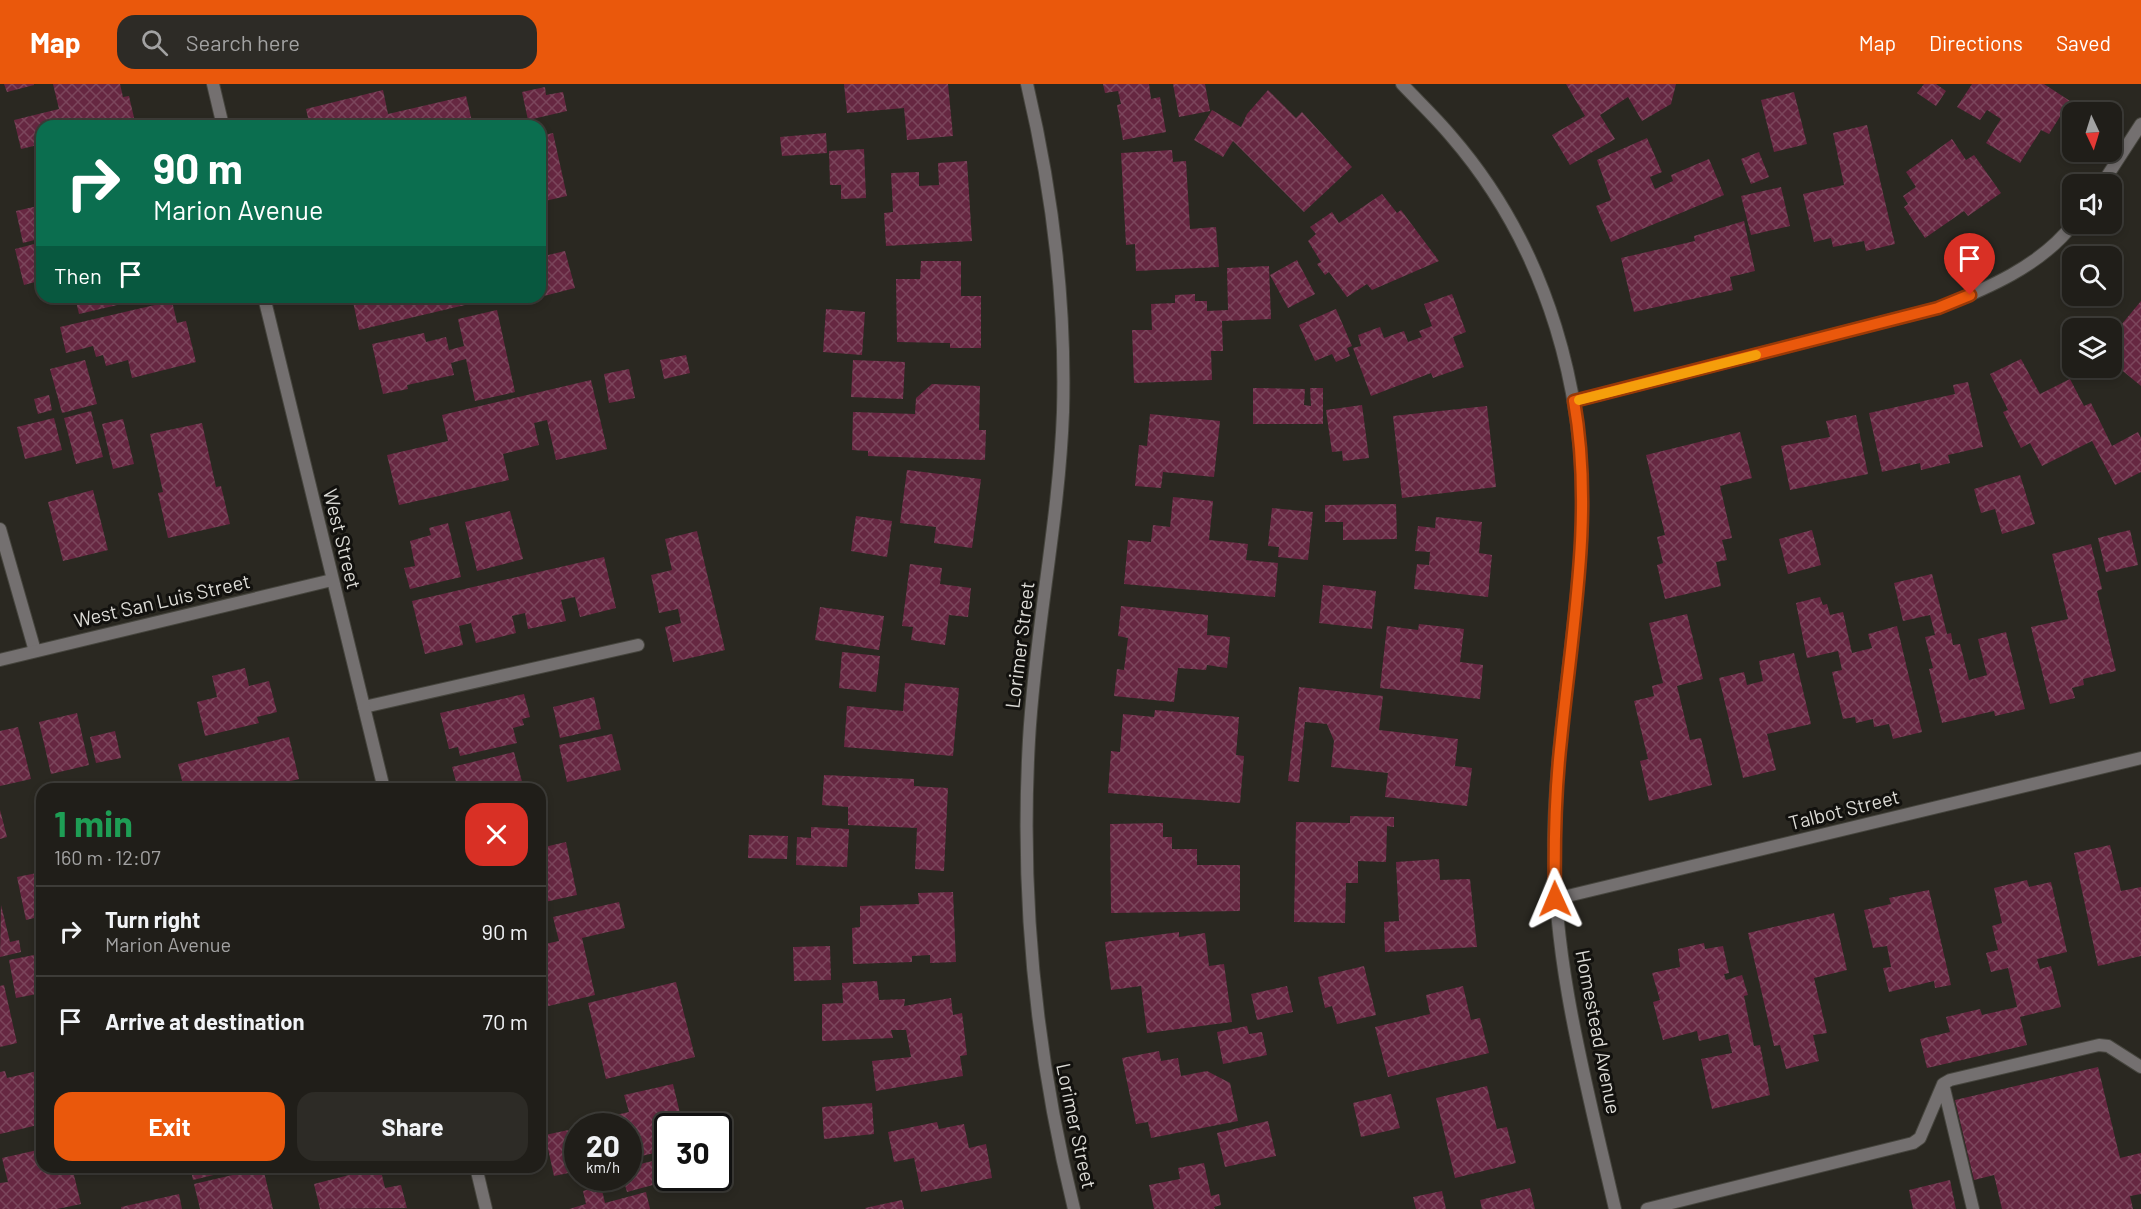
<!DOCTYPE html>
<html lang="en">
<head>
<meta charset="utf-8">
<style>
  body { margin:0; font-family:Barlow,sans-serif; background:#2d2b26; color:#f1f3f6; height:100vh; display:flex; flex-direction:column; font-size:22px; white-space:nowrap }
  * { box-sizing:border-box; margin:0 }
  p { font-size:20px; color:#a2a2a2 }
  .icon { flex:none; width:33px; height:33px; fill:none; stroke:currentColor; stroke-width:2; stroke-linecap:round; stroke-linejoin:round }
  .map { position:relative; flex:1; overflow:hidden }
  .side { position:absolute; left:36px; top:699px; width:510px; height:390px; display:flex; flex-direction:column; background:#201e19; border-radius:18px; box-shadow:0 3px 9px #0003,0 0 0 2px #3d3c38 }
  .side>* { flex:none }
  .guide { position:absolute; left:36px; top:36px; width:510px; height:183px; border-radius:18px; box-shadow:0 3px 9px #0003,0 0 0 2px #3d3c38; background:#0b6e4f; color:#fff; overflow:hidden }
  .needle { width:39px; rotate:176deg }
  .tools { position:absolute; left:2062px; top:18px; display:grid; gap:12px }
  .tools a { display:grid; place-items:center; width:60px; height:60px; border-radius:12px; background:#201e19; box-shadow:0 3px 9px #0003,0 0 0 2px #3d3c38; font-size:30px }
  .speed { position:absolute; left:564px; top:1029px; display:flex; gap:12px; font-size:30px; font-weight:700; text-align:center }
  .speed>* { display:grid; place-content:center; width:78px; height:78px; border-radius:50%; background:#201e19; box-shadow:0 3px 9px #0003,0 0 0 2px #3d3c38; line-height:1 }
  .speed small { font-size:15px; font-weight:400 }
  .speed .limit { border:3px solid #111; border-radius:9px; background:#fff; color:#111 }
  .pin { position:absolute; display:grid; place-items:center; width:51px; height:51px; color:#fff; margin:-62px -26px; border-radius:50% 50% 50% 0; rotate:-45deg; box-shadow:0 0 6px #0007 }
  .pin .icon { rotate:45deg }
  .me { position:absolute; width:66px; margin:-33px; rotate:359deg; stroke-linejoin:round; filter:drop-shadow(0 0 4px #0008) }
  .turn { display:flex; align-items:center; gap:21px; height:126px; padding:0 18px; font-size:27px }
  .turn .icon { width:78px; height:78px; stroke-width:2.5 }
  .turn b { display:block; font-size:42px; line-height:51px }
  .then { display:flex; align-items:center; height:57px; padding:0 18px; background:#0003; gap:12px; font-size:22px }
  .round { display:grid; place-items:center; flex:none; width:63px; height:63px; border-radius:18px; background:#2d2b26 }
  .head { display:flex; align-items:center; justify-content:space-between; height:102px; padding:0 18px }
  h1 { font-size:36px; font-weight:700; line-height:45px; color:#1e9e55 }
  .button { display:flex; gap:12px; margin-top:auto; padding:12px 18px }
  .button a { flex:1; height:69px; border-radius:18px; background:#ea580c; color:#fff; font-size:24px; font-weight:700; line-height:69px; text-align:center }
  .button a+a { background:#2d2b26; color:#f1f3f6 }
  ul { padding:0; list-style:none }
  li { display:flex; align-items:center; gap:18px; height:90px; padding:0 18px; border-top:2px solid #3d3c38 }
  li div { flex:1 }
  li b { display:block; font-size:22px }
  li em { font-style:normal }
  header { display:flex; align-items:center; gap:36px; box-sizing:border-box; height:84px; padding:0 30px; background:#ea580c; color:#fff }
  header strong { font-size:28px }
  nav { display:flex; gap:33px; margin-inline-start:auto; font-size:21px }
  .search { width:420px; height:54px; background:#2d2b26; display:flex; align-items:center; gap:15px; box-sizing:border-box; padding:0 21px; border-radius:18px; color:#a2a2a2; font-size:22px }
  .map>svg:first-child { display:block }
  .building { fill:url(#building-cross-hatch) }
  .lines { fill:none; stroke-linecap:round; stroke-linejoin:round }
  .service-casing { stroke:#46453e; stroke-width:14 }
  .minor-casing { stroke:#46453e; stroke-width:14 }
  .service { stroke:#747070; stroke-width:12 }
  .minor { stroke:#747070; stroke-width:12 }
  .route-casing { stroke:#983908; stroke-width:15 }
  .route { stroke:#ea580c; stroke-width:10 }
  .slow { stroke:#f59e0b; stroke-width:10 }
  .labels { text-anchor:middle; stroke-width:6; stroke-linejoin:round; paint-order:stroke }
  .street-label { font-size:20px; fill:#dcdbd6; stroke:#12110e }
</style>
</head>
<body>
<header>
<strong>Map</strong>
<div class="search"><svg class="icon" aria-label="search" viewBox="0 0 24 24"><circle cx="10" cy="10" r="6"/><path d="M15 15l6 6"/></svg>Search here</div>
<nav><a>Map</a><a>Directions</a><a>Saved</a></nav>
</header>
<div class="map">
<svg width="2141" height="1125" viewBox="0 0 2141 1125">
  <defs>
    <pattern id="building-cross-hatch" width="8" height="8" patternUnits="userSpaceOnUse" patternTransform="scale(1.5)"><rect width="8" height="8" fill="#662741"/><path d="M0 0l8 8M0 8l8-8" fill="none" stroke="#7b465c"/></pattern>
  </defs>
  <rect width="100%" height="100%" fill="#2a2821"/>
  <path class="building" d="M4 0H34V1L7 8Z
    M53 0H120L123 13 129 12 135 38 117 42H42V60L21 65 14 36 59 25Z
    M844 0H948L953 52 907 56 904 24 847 29Z
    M1103 0H1149L1151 15 1160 13 1166 48 1123 56 1117 21 1121 20 1118 7 1105 9Z
    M1173 0H1205L1210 27 1179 33Z
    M1566 0H1676L1671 20 1642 37 1628 13 1600 31 1615 55 1570 81 1552 51 1585 32Z
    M1924 0H1936L1946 7 1936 22 1917 9Z
    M1972 0H2044L2070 17 2049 50 2041 46 2020 79 1986 59 2001 35 1987 26 1980 36 1957 23Z
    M545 3 546 11 563 8 567 27 528 36 522 8Z
    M383 6 388 30 466 12 473 42H310L306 25Z
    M1268 6 1296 34 1302 28 1352 83 1304 128 1233 57 1223 73 1194 56 1212 26 1241 43 1247 30Z
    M1794 8 1807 60 1774 68 1761 16Z
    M1867 41 1895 160 1866 167 1864 157 1833 163 1831 154 1814 158 1803 110 1844 101 1833 49Z
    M553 49 567 112 540 118V52Z
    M826 49 827 69 782 72 780 53Z
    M1647 54 1662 88 1650 93 1655 105 1673 97 1671 91 1709 75 1724 111 1611 158 1596 122 1611 116 1597 76Z
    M1952 55 1966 76 1974 71 2001 109 1968 132 1964 127 1925 154 1904 123 1908 120 1903 112 1916 103 1906 88Z
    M864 65 866 114 841 115V101H830L829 67Z
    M1172 66 1173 78 1186 77 1190 145 1216 143 1219 183 1136 187 1135 160 1126 161 1121 69Z
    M1759 68 1769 93 1751 100 1741 75Z
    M967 77 972 157 886 162 884 129 893 128 891 89 919 88V102L939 101 938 79Z
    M1781 103 1790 142 1751 151 1741 112Z
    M1382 110 1397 129 1401 126 1439 177 1372 206 1367 200 1347 213 1329 188 1325 191 1317 180 1321 178 1308 157 1316 150 1310 143 1332 128 1339 139Z
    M42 121V154L23 159 16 127Z
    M1744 137 1755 187 1730 193 1733 206 1634 228 1621 174 1695 157 1694 152Z
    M42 158V196L24 201 15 165Z
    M565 167 575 204 540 213V173Z
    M1297 176 1315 210 1288 224 1270 191Z
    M921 177H961V212H981V264H950V259L897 258 896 195H920Z
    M1269 182 1271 235 1222 237 1223 267H1211L1212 296 1134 299 1132 246H1152L1151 220 1175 219V211L1195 210V217H1207V227L1228 226 1227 184Z
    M1452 210 1466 248 1453 253 1464 283 1433 294 1431 289 1371 312 1353 264 1361 262 1358 251 1380 243 1384 254 1404 247 1408 258 1422 253 1419 247 1432 242 1424 220Z
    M75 213H147V214L79 230Z
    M352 213H481L482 217 359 246Z
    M506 213H537V214L508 221Z
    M172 217 177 239 186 237 196 278 132 294 128 276 106 282 103 271 96 273 93 262 66 269 60 243Z
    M2141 217V302L2112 278V252Z
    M826 225 865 228 862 271 823 268Z
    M1336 225 1352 262 1347 264 1350 272 1336 278 1332 270 1315 277 1299 241Z
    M497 226 515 308 475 317 466 275 451 279 454 291 407 301 408 305 383 310 372 260 424 249 426 258 446 253 449 266 464 262 458 235Z
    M686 271 690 289 664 295 660 276Z
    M2021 275 2040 310 2070 295 2084 322 2091 319 2112 362 2138 348 2141 354V388L2115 401 2092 357 2042 382 2030 359 2021 364 2003 328 2008 326 1990 290Z
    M85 276 97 320 62 329 50 285Z
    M853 276 905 278 903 315 851 313Z
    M629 285 635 314 609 319 604 290Z
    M591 296 607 365 556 376 547 336 534 339 539 361 503 370 509 396 399 421 387 371 448 357 442 331Z
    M1968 298 1983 363 1948 371 1950 379 1921 386 1920 379 1882 388 1869 329 1955 310 1953 301Z
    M932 300 980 302 979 346H986L985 376 868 372V367L852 366 853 328 915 330 916 314Z
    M1253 304 1305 305 1304 321 1311 322 1310 304H1323V340H1253Z
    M49 311 52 326 38 330 34 315Z
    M1362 321 1369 374 1343 377 1342 367 1332 368 1326 326Z
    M1487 322 1496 403 1402 414 1393 332Z
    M91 327 103 373 76 380 64 334Z
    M1150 330 1220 337 1214 393 1163 388 1161 404 1135 402 1139 361 1147 362Z
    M1856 331 1868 390 1790 406 1781 362 1830 353 1826 337Z
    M54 334 62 366 25 375 17 343Z
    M123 335 134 380 113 385 102 340Z
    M202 339 216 403 221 402 230 440 168 454 158 409 163 408 150 350Z
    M1740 348 1752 394 1720 402 1732 454 1722 456 1727 476 1716 478 1721 502 1665 515 1657 481 1663 479 1657 453 1665 451 1646 371Z
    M907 386 981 395 972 464 934 459 936 443 900 439Z
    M2020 391 2035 440 2002 450 1995 425 1981 429 1974 405Z
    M93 406 108 466 63 477 48 418Z
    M1173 413 1213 417 1209 456 1248 460 1246 476 1278 479 1275 513 1124 500 1128 456 1151 458 1153 441 1170 443Z
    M1396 420 1397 455 1343 456V438H1325V421Z
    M1272 424 1313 428 1308 476 1278 473 1279 463 1268 462Z
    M510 427 523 475 477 487 465 438Z
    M856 432 892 437 887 473 851 467Z
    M1436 433 1482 438 1479 469 1492 471 1488 513 1414 505 1417 480 1429 481 1430 468 1415 467 1418 442 1435 444Z
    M448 439 461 493 410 505 404 484 415 482 410 457 431 451 429 444Z
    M1812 446 1821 481 1788 490 1779 455Z
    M2130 446 2138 481 2106 488 2098 454Z
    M697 447 725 566 673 578 665 543 681 539 678 525 659 529 651 491 672 486 665 455Z
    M2091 460 2102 505 2097 507 2116 587 2083 595 2084 601 2072 604 2075 614 2050 620 2031 543 2068 535 2052 470Z
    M604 473 616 524 580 533 575 513 561 516 566 537 528 545 525 529 512 532 516 549 476 559 471 539 459 542 463 561 425 570 412 517Z
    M910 480 942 484 940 500 971 504 968 533 949 531 945 561 911 556 913 543 902 542Z
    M1932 490 1947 550 1951 549 1953 561 1960 560 1969 596 1987 591 1978 555 2006 548 2025 625 1995 632 1994 627 1942 639 1929 585 1933 584 1925 553 1935 551 1930 531 1903 537 1894 499Z
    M1323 501 1376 507 1372 545 1319 539Z
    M1820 513 1823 521 1827 520 1830 531 1843 528 1852 569 1872 564 1868 550 1897 542 1922 648 1893 655 1889 640 1874 643 1873 635 1856 639 1855 633 1843 635 1832 588 1842 586 1838 567 1807 574 1796 519Z
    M1121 522 1208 531 1207 551 1230 553 1227 584 1207 581 1206 586 1178 584 1174 618 1114 612 1117 585 1124 586 1128 554 1118 552Z
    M820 523 884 532 879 566 815 556Z
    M1687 530 1703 595 1677 602 1690 656 1701 654 1712 701 1649 717 1640 677 1648 675 1634 617 1654 612 1652 602 1663 599 1649 539Z
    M1419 540 1464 545 1460 578 1483 581 1480 615 1380 604 1387 542 1418 546Z
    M842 568 880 572 876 608 839 604Z
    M1794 569 1811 640 1767 650 1776 686 1743 694 1719 594 1744 588 1747 601 1763 597 1759 577Z
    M245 584 249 602 269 597 277 628 257 633 259 639 205 652 197 618 217 613 212 592Z
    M905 599 959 604 953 672 844 663 847 622 903 627Z
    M1299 603 1383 612 1379 646 1458 655 1455 682 1472 684 1467 722 1385 713 1388 689 1331 683 1334 657 1327 640 1305 638 1299 698 1288 697Z
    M524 610 530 633 522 635 524 641 513 644 517 659 460 672 458 663 449 665 440 629Z
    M594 613 601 645 560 654 553 623Z
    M1155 626 1239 633 1236 671 1244 672 1240 719 1108 709 1111 667 1120 668 1123 630 1154 633Z
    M77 629 89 681 51 690 39 638Z
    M18 643 31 695 0 702V647Z
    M115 647 121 674 96 679 90 653Z
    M612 650 621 686 567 698 559 661Z
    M289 653 299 695 260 705H184L178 680Z
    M514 668 524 705H458L452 683Z
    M824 691 914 695V702L948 704 944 787 915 785 917 744 848 741V723L822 721Z
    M42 707V731L41 732 36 708Z
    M0 726 7 753 0 755Z
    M1350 732 1394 733V743L1387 742 1386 778 1358 777V799H1346L1345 839 1294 838 1296 738 1350 739Z
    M1163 739V753H1172V765H1197V781H1240V827L1111 829 1110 740Z
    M811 743 849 745 847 783 796 781 797 753 811 754Z
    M749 751 788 752 787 775 748 774Z
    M566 758 577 811 540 819V764Z
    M2110 761 2121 807 2141 803V872L2098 882 2074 769Z
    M1439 775 1440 796 1470 795 1477 863 1385 868 1384 838 1399 837 1396 778Z
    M42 788V832L26 836 17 793Z
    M2027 796 2029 803 2051 798 2067 868 2037 875 2040 885 2051 882 2061 923 2020 933 2027 961 1927 984 1920 955 1950 948 1946 933 1980 925 1982 931 2017 923 2008 884 1991 888 1986 869 1998 866 1992 842 2002 839 1994 804Z
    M1929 806 1951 901 1935 904 1934 897 1889 908 1883 884 1891 883 1887 862 1873 864 1864 826 1891 820 1889 814Z
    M953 808 956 878 930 879V871L912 872V878L853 880 852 844 860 843V822L919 820 918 809Z
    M619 818 625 844 582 854 595 911 540 924V861L559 857 553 833Z
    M1 821 10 858 19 856 21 868 0 873Z
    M1834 829 1847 886 1814 894 1827 949 1813 951 1819 977 1786 985 1780 961 1774 962 1748 849Z
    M1179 848V853L1205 849 1209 882 1224 880 1232 938 1147 949 1141 902 1111 906 1105 858Z
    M1704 859 1705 865 1723 862 1729 889 1724 890 1726 896 1742 891 1748 911 1744 912 1754 962 1760 961 1770 1011 1712 1025 1701 975 1732 969 1728 950 1699 957 1697 947 1663 956 1653 918 1660 916 1652 889 1680 883 1678 865Z
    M830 862 831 896 794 897 793 863Z
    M39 870 42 909 16 914 9 876Z
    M1364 882 1376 931 1337 940 1332 922 1325 924 1318 893Z
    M877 897 879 916 905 915 904 922 951 914 953 931 962 929 967 971 960 972 963 992 876 1007 872 977 911 973 906 946H891L893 954 822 957V920L843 919 842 899Z
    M676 898 695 973 606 995 588 919Z
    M4 901 17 959 0 963V902Z
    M1287 902 1293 928 1257 936 1251 910Z
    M1463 902 1471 936 1480 934 1489 969 1388 993 1375 943 1430 930 1426 911Z
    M1247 942 1249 950 1262 948 1267 971 1223 980 1217 948Z
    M1159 967 1161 977 1178 974 1181 992 1207 987 1230 999 1238 1037 1151 1054 1148 1038 1136 1040 1122 974Z
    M2098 983 2120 1074 2141 1069V1110L2130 1112 2133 1125H2002L1994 1091 1974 1096 1955 1016Z
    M42 986V1040L0 1050V988L5 987 7 994Z
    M673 1000 683 1042H668V1066L628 1075V1042H587L594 1040V1036L629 1028 624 1011Z
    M1487 1002 1497 1045 1507 1043 1516 1079 1455 1094 1436 1014Z
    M1391 1010 1400 1044 1361 1053 1353 1019Z
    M872 1019 874 1050 824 1055 822 1023Z
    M1268 1037 1276 1072 1225 1083 1217 1049Z
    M937 1038 939 1045 964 1040 969 1064 986 1060 992 1094 921 1108 914 1074 894 1078 888 1048Z
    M578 1044V1087L554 1092 545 1051Z
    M42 1065V1083H72L81 1120 57 1125H0V1099L8 1098 2 1074Z
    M665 1074 668 1094 671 1096 627 1108 623 1094H628V1083Z
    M1204 1079 1211 1112 1219 1110 1221 1121 1214 1123 1215 1125H1154L1149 1101 1180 1095 1178 1084Z
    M190 1083H225L226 1088 193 1096Z
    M351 1083H380L385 1104 401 1101 407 1124 320 1125 314 1100 353 1090Z
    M263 1084 273 1125H200L194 1100Z
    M1950 1096 1956 1125H1913L1909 1106Z
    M601 1102 605 1119 646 1108 650 1125H569L586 1120 583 1107Z
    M1530 1104 1535 1125H1482L1480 1116Z
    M1442 1107 1446 1125H1416L1413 1113Z
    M179 1110 182 1125H121V1123Z
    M902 1116 904 1125H866L865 1124Z"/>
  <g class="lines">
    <g class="service-casing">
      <path id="service" d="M0 445 35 567
        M364 623 638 561
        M1943 1000 1973 1125
        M1647 1125 1913 1059 1920 1054 1943 1000 1950 996 2099 961 2108 962 2141 983"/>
    </g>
    <g class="minor-casing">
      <path id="minor" d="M213 0 223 42
        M1027 0C1052 106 1066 219 1063 328 1059 438 1035 546 1029 656 1020 815 1036 971 1074 1125
        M1402 0C1418 17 1436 34 1451 52 1548 164 1590 314 1581 460 1575 557 1556 653 1554 751 1552 878 1587 1002 1615 1125
        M2102 100 2141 40
        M264 213 384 705
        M1574 317 1938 224C1986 205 2041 182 2073 140
        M0 576 332 496
        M1555 815 2141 674
        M476 1083 486 1125"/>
    </g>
    <use href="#service" class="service"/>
    <use href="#minor" class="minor"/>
  </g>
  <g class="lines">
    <g class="route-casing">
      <path id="route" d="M1555 815C1554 762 1555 709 1561 656 1572 544 1594 430 1574 317L1938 224 1970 211"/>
    </g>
    <use href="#route" class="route"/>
    <path class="slow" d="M1579 316 1756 271"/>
  </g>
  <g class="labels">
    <g class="street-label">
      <text transform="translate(342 455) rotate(76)" y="7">West Street</text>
      <text transform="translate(162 517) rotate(-13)" y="7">West San Luis Street</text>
      <text transform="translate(1020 561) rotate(-83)" y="7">Lorimer Street</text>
      <text transform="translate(1844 726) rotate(-14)" y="7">Talbot Street</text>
      <text transform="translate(1598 948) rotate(79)" y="7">Homestead Avenue</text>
      <text transform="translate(1076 1042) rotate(78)" y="7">Lorimer Street</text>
    </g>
  </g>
</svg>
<div class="tools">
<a><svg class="needle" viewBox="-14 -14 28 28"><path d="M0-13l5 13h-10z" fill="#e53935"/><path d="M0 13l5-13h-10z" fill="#a2a2a2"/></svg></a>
<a><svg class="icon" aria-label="sound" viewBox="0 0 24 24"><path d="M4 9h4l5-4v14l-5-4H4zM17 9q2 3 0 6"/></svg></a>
<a><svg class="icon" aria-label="search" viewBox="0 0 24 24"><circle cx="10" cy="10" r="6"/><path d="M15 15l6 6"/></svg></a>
<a><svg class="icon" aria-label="layers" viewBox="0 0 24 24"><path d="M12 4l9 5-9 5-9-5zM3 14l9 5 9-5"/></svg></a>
</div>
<div class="speed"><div>20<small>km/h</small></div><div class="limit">30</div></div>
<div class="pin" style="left:1970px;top:211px;background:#d93025"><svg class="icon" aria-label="arrive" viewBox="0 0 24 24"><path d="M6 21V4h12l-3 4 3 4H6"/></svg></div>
<svg class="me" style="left:1555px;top:815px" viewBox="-20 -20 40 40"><path d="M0-17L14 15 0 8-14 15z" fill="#ea580c" stroke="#fff" stroke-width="4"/></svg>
<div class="guide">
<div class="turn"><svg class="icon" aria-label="right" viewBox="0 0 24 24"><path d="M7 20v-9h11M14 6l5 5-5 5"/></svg><div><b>90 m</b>Marion Avenue</div></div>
<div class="then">Then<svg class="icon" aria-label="arrive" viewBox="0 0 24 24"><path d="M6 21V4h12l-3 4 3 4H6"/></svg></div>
</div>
<section class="side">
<div class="head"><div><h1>1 min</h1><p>160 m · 12:07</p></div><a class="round" style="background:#d93025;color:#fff"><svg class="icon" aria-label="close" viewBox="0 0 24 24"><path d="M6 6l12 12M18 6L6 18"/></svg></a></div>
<ul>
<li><svg class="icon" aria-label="right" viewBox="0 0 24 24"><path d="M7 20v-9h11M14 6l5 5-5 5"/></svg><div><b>Turn right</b><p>Marion Avenue</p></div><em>90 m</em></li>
<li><svg class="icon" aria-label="arrive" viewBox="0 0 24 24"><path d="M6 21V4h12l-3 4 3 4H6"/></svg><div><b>Arrive at destination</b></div><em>70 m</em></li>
</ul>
<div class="button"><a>Exit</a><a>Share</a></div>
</section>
</div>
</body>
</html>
